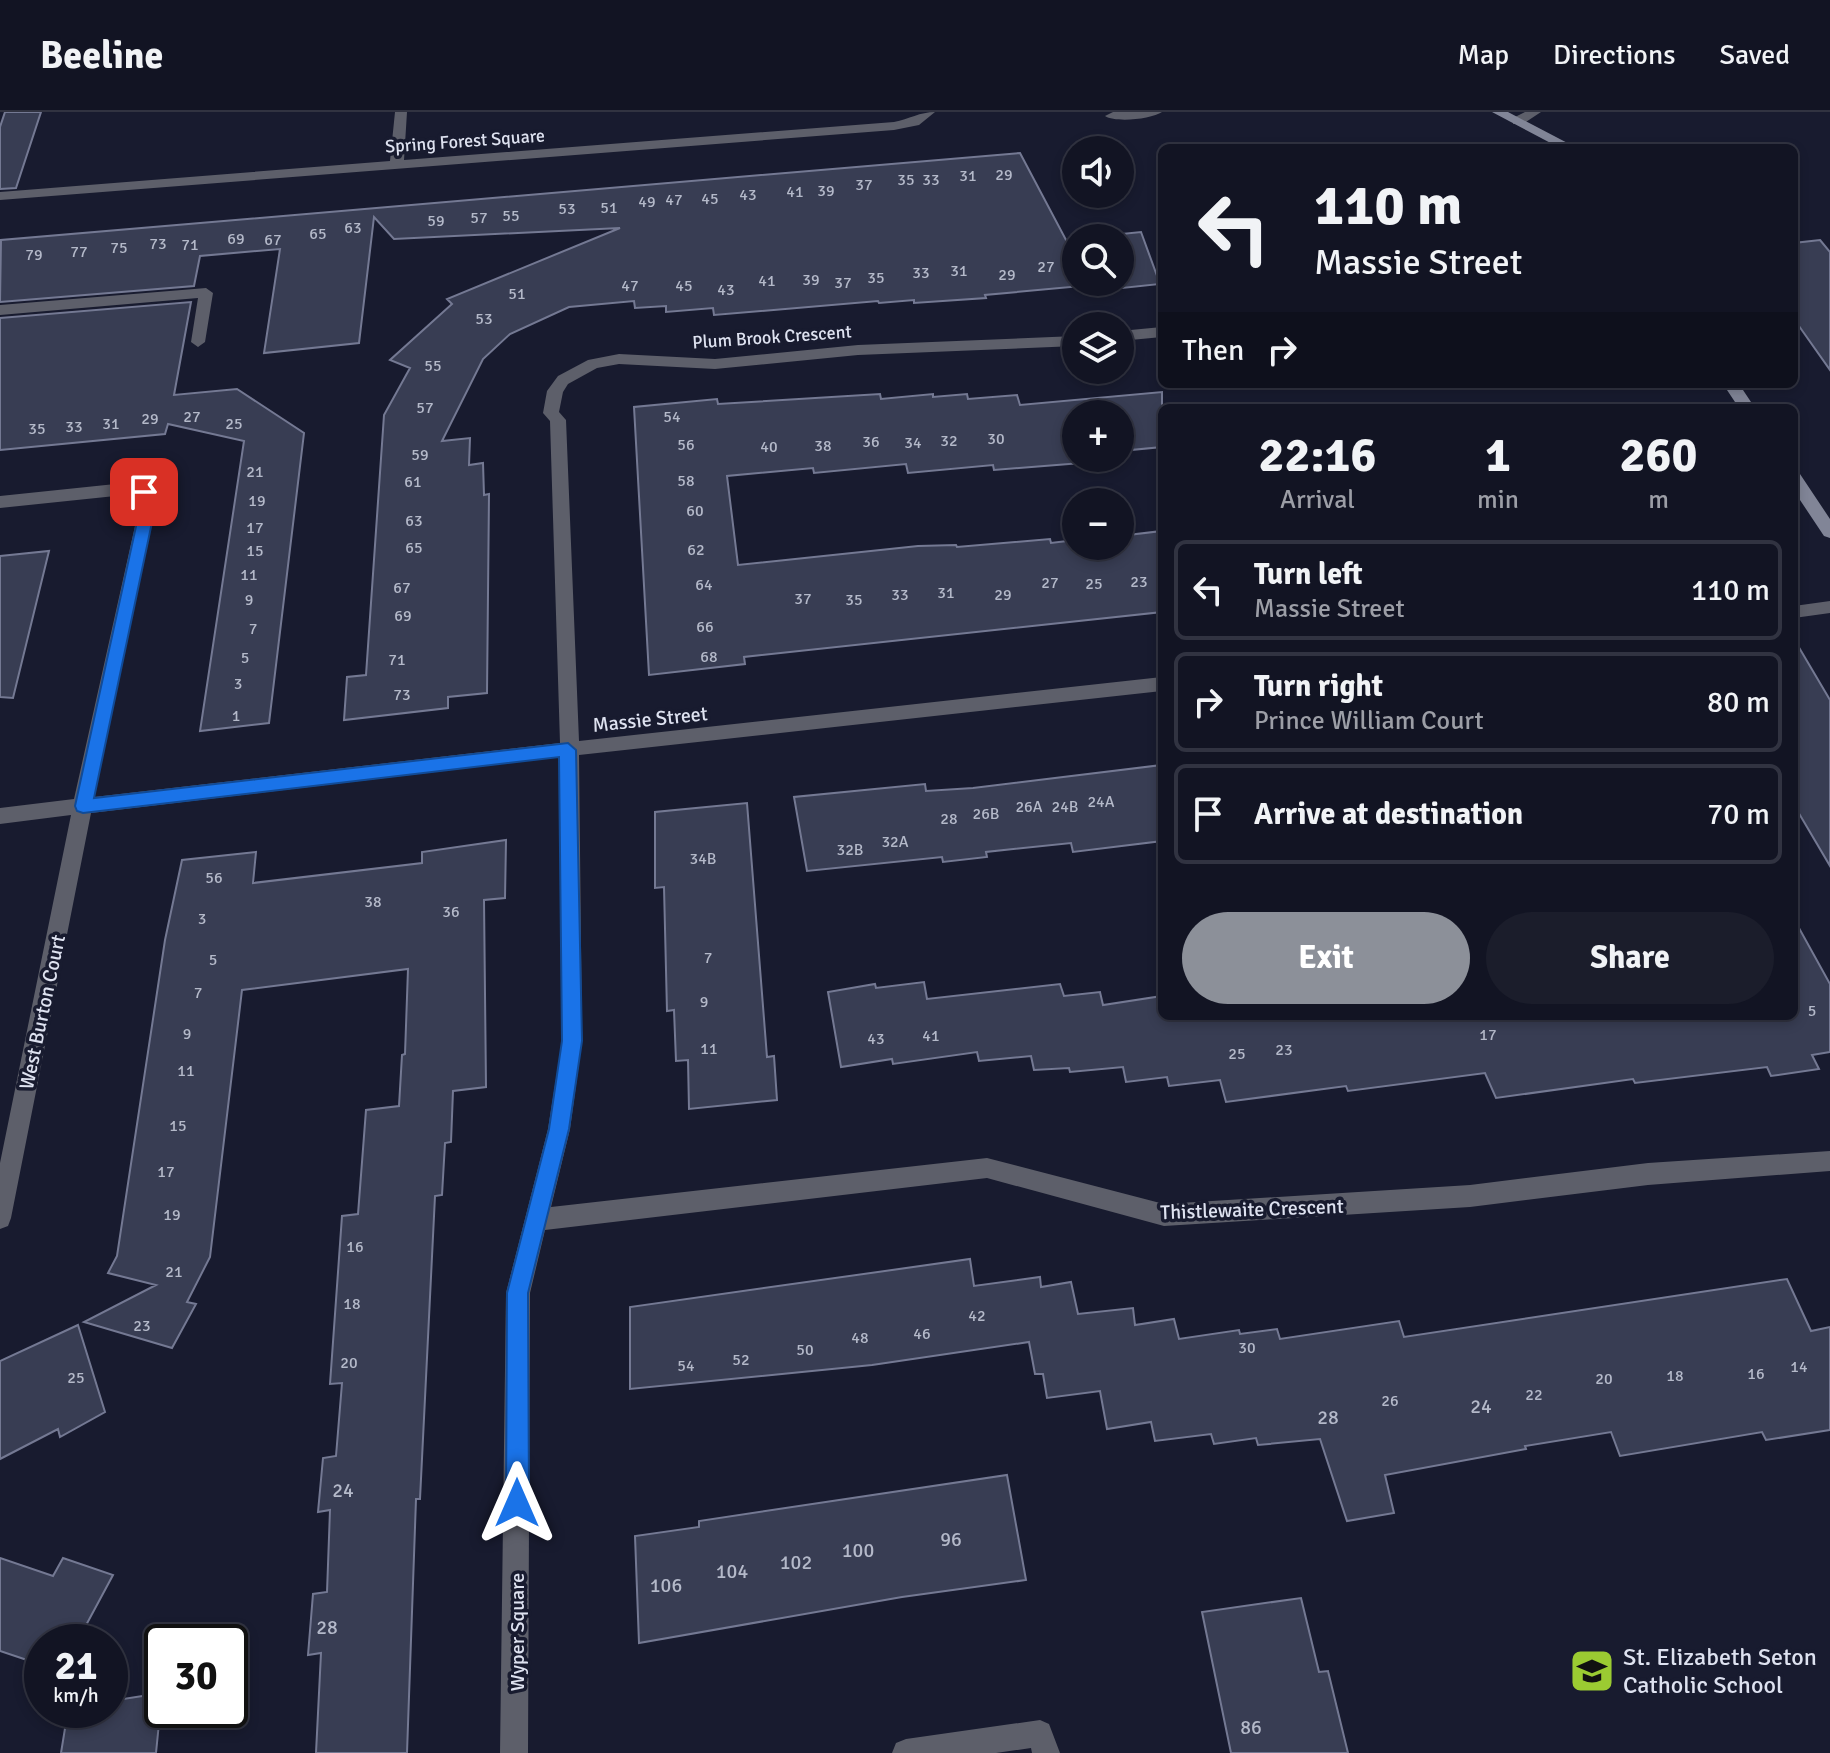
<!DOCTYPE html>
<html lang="en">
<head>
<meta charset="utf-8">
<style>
  body { margin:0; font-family:Signika,sans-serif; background:#1b1d2b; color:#f1f3f6; height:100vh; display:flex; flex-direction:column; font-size:30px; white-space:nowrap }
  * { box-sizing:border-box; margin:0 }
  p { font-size:26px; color:#9c9ea6 }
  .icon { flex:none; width:44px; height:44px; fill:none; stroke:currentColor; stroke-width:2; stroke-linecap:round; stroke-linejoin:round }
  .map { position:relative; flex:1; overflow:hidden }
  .drawer { position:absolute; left:1158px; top:292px; width:640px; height:616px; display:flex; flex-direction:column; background:#121423; border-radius:12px; box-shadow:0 4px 12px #0003,0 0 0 2px #313341 }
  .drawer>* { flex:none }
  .banner { position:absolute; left:1158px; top:32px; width:640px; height:244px; border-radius:12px; box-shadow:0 4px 12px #0003,0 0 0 2px #313341; background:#121423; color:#f1f3f6; overflow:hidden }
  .buttons { position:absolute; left:1062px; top:24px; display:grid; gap:16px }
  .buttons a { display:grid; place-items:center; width:72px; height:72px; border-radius:50%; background:#121423; box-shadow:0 4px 12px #0003,0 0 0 2px #313341; font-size:40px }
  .speed { position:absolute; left:24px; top:1512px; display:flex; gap:16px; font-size:40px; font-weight:700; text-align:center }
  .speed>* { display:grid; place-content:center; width:104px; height:104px; border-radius:50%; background:#121423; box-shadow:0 4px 12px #0003,0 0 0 2px #313341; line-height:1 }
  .speed small { font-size:20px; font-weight:400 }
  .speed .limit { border:4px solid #111; border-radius:12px; background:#fff; color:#111 }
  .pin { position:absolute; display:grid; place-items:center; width:68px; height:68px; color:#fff; margin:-34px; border-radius:16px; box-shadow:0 4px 12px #0006 }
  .me { position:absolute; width:88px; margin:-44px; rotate:0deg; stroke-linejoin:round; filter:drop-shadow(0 0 6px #0008) }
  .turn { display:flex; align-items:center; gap:28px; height:168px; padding:0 24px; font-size:36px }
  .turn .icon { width:104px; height:104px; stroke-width:2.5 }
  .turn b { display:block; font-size:56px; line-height:68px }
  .then { display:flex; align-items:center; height:76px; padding:0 24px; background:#0003; gap:16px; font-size:30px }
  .eta { display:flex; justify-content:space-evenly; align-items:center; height:136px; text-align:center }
  .eta b { font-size:48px; font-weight:800; line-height:56px }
  .cta { display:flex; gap:16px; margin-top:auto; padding:16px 24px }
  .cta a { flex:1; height:92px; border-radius:48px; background:#8c9099; color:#fff; font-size:32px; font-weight:800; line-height:92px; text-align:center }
  .cta a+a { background:#1b1d2b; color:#f1f3f6 }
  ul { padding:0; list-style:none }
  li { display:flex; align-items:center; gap:24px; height:100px; margin:0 16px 12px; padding:0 8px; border:4px solid #313341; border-radius:12px }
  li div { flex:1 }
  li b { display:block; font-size:30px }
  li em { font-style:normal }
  header { display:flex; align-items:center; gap:48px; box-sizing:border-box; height:112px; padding:0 40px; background:#121423; border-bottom:2px solid #313341 }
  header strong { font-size:38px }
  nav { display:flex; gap:44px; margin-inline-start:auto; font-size:28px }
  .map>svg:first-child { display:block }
  .building { fill:#383d53; stroke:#747993; stroke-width:2; fill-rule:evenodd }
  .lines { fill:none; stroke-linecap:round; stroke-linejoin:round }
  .lane { fill:#5d5f6a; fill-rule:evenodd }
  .street { fill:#5d5f6a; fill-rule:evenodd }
  .secondary { fill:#818597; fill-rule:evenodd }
  .route { fill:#1a73e8; stroke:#114b97; stroke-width:2 }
  .labels { text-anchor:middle; stroke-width:7; stroke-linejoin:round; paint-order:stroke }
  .number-label { font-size:16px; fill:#b4b9c9 }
  .far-street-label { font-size:18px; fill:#dee2f0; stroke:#181b2f }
  .street-label { font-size:20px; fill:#dee2f0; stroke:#181b2f }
  .near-number-label { font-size:20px; fill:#b4b9c9 }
  .near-poi-label { font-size:24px; fill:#dee2f0; stroke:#181b2f; text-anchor:start }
</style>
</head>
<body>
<header>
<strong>Beeline</strong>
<nav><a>Map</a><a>Directions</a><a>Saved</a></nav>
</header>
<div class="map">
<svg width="1830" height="1641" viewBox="0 0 1830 1641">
  <rect width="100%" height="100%" fill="#181b2f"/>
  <path class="building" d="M5 0H41L16 76 0 77V15Z
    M1020 41 1066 128 1076 127V170H1120V126H1082L1141 120 1160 172 1094 179 1092 173 985 183 986 186 914 191V188L879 191 878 189 714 203 713 196 666 200V194L635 196 634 189 569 195 510 222 483 247 442 329 470 326 469 353 483 351 484 383 489 382 487 581 448 585V596L344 608 347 565 366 563 384 303 410 256 390 248 452 192 447 187 620 116 394 127 374 105 359 231 264 241 280 137 200 144 194 174 0 190 1 128Z
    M1820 128 1830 140V258L1794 207V131Z
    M191 190 174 283 237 277 304 321 269 611 200 619 244 329 168 312 165 322 0 338V206Z
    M1162 280V335L1121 339 1123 346 1119 348 994 358 993 353 908 361 906 352 814 361 813 356 727 364 738 453 918 434 956 433 957 435 1050 427 1051 431 1076 428V434H1120V424L1162 419V500L744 545 745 552 649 563 634 295 717 287 718 292 880 282 881 287 933 282V285L967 282 968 287 1017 283 1020 293ZM1076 302H1120V346H1076Z
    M49 439 13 586 0 585V444Z
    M1794 527 1830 588V754L1794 693Z
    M1162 653V729L1073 740 1071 731 986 740 987 745 943 750 942 745 807 759 794 685 925 672 926 679 973 676Z
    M747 691 767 945 774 944 777 988 689 997 688 948 676 949 674 898 667 899 664 775 655 776V700Z
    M506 728 505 786 484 788 486 975 453 979 451 1030 445 1031 442 1083 435 1084 420 1387H416L407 1641H316L321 1541 308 1543 313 1482 327 1480 330 1398 318 1400 323 1346 336 1344 342 1271 330 1272 342 1104 358 1102 366 998 399 994 402 943 405 942 408 857 242 878 210 1145 187 1190 196 1192 172 1236 84 1210 156 1173 108 1161 117 1144 165 828 182 748 256 740 253 771 422 751V740Z
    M1794 807 1830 872V940L1812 943 1819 957 1771 964 1767 955 1635 971 1633 967 1496 986 1485 961 1348 979 1346 974 1226 990 1220 968 1169 974 1167 965 1126 970 1123 955 1070 960 1069 956 1034 958 1031 944 979 949 977 940 893 952 892 947 841 955 828 880 875 872 876 876 924 870 927 887 1060 872 1064 884 1100 880 1103 893 1162 884V904H1794Z
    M970 1147 974 1174 1040 1165 1041 1175 1071 1170 1078 1202 1133 1196 1135 1213 1174 1207 1179 1227 1239 1218 1240 1222 1277 1217 1280 1227 1399 1209 1404 1225 1787 1167 1811 1219 1830 1215V1318L1766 1328 1762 1320 1620 1344 1611 1320 1525 1334 1526 1337 1385 1363 1394 1401 1347 1409 1320 1327 1258 1333 1256 1326 1214 1332 1211 1322 1155 1329 1151 1310 1107 1317 1100 1279 1047 1286 1043 1262H1035L1029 1230 872 1253 630 1277V1195Z
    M78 1213 105 1300 60 1325 58 1317 0 1347V1249Z
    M1007 1363 1026 1468 902 1485 639 1531 635 1424 699 1415V1409Z
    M0 1446 53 1464 63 1446 113 1463 77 1530H42V1553L0 1539Z
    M1301 1486 1319 1560 1328 1559 1348 1641H1231L1202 1500Z
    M162 1581 156 1641H61L68 1598H110V1589Z"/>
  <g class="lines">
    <path class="lane" d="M1162 0C1152 7 1116 11 1105 4L1113 0Z
      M1525 0H1541L1523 12H1513V6Z
      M206 176 213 181 205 230 198 235 191 230 198 186 0 203V193Z"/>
    <path class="street" d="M395 0H407L404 48 894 10C909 7 920 0 935 0L919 13 894 18 0 88V80L390 49Z
      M1162 215V225L1120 229V219Z
      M1076 224V234L858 243 715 257 619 252 597 256 568 272 563 280 559 300 566 308 579 629 1162 565V579L579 643 582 929 570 1017 551 1095 987 1046 1164 1092 1470 1073 1648 1051 1830 1039V1059L1648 1073 1470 1095 1164 1114 987 1066 545 1118 530 1181 528 1641H500L506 1181 548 1017 562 929 560 645 91 701 11 1106 8 1114 0 1117V1051L71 703 0 712V696L74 687 139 396 137 385 125 383 0 396V384L125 371 150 376 155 396 94 685 560 631 550 309 543 301 547 279 558 264 588 248 619 242 715 247 858 233Z
      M1830 489V501L1794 506V494Z
      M1040 1608 1049 1612 1060 1641H1032L1031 1636 996 1641H892L896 1631 906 1627Z"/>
    <path class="secondary" d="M1492 0H1508L1577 36H1560Z
      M1723 272H1739L1755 296H1739Z
      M1794 360 1800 362 1830 407V426L1824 424 1794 379Z"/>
  </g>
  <path class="route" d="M144 375 151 380 155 396 94 686 568 631 576 638 582 929 569 1017 528 1181 529 1391 525 1399 517 1402 509 1399 506 1391 507 1181 549 1017 562 929 559 645 83 701 77 699 75 694 140 396 137 380Z"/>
  <defs>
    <g id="school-square" transform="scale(2.3)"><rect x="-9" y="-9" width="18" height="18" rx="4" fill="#9bcb32" stroke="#181b2f"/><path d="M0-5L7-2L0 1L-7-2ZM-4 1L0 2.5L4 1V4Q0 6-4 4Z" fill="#111"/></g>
  </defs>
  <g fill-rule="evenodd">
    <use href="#school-square" x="1592" y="1559"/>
  </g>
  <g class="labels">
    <g class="number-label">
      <text x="1004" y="68">29</text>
      <text x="968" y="69">31</text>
      <text x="906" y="73">35</text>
      <text x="931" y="73">33</text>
      <text x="864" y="78">37</text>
      <text x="826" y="84">39</text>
      <text x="795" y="85">41</text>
      <text x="748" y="88">43</text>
      <text x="710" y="92">45</text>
      <text x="674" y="93">47</text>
      <text x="647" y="95">49</text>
      <text x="609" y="101">51</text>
      <text x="567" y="102">53</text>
      <text x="511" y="109">55</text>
      <text x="479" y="111">57</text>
      <text x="436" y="114">59</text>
      <text x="353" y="121">63</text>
      <text x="318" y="127">65</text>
      <text x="236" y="132">69</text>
      <text x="273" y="133">67</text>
      <text x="158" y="137">73</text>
      <text x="190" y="138">71</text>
      <text x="119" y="141">75</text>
      <text x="79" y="145">77</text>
      <text x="34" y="148">79</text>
      <text x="1046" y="160">27</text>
      <text x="959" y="164">31</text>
      <text x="921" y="166">33</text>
      <text x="1007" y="168">29</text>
      <text x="876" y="171">35</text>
      <text x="811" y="173">39</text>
      <text x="767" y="174">41</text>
      <text x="843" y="176">37</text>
      <text x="630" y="179">47</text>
      <text x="684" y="179">45</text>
      <text x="726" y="183">43</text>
      <text x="517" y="187">51</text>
      <text x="484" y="212">53</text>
      <text x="433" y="259">55</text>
      <text x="425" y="301">57</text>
      <text x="192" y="310">27</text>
      <text x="672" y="310">54</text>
      <text x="150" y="312">29</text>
      <text x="111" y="317">31</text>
      <text x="234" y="317">25</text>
      <text x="74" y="320">33</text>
      <text x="37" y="322">35</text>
      <text x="996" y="332">30</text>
      <text x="949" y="334">32</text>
      <text x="871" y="335">36</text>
      <text x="913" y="336">34</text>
      <text x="686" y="338">56</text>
      <text x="823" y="339">38</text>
      <text x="769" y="340">40</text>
      <text x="420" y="348">59</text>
      <text x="255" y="365">21</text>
      <text x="686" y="374">58</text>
      <text x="413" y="375">61</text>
      <text x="257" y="394">19</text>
      <text x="695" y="404">60</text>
      <text x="414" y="414">63</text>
      <text x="255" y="421">17</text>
      <text x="414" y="441">65</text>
      <text x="696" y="443">62</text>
      <text x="255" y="444">15</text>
      <text x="249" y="468">11</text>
      <text x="1139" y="475">23</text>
      <text x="1050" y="476">27</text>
      <text x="1094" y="477">25</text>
      <text x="704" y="478">64</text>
      <text x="402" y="481">67</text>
      <text x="946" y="486">31</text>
      <text x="900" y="488">33</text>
      <text x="1003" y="488">29</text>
      <text x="803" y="492">37</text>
      <text x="249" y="493">9</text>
      <text x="854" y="493">35</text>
      <text x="403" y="509">69</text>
      <text x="705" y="520">66</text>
      <text x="253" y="522">7</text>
      <text x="709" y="550">68</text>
      <text x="245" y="551">5</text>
      <text x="397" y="553">71</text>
      <text x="238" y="577">3</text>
      <text x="402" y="588">73</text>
      <text x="236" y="609">1</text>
      <text x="1101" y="695">24A</text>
      <text x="1029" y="700">26A</text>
      <text x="1065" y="700">24B</text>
      <text x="986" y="707">26B</text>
      <text x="949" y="712">28</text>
      <text x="895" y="735">32A</text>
      <text x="850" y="743">32B</text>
      <text x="703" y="752">34B</text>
      <text x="214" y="771">56</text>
      <text x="373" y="795">38</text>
      <text x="451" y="805">36</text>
      <text x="202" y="812">3</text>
      <text x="708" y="851">7</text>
      <text x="213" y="853">5</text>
      <text x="198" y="886">7</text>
      <text x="704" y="895">9</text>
      <text x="1812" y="904">5</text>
      <text x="187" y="927">9</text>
      <text x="1488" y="928">17</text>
      <text x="931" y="929">41</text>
      <text x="876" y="932">43</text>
      <text x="709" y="942">11</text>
      <text x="1284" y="943">23</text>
      <text x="1237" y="947">25</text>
      <text x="186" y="964">11</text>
      <text x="178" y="1019">15</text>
      <text x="166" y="1065">17</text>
      <text x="172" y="1108">19</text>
      <text x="355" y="1140">16</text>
      <text x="174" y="1165">21</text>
      <text x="352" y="1197">18</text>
      <text x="977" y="1209">42</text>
      <text x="142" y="1219">23</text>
      <text x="922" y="1227">46</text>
      <text x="860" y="1231">48</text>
      <text x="1247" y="1241">30</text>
      <text x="805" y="1243">50</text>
      <text x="741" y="1253">52</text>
      <text x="349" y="1256">20</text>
      <text x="686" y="1259">54</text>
      <text x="1799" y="1260">14</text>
      <text x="1756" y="1267">16</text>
      <text x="1675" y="1269">18</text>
      <text x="76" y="1271">25</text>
      <text x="1604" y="1272">20</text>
      <text x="1534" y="1288">22</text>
      <text x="1390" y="1294">26</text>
    </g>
    <g class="far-street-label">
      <text transform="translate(465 29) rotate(-4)" y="6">Spring Forest Square</text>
      <text transform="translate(772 225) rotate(-4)" y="6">Plum Brook Crescent</text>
    </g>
    <g class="street-label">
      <text transform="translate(650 607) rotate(-6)" y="7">Massie Street</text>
      <text transform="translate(42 900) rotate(-78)" y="7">West Burton Court</text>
      <text transform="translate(1252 1097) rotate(-2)" y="7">Thistlewaite Crescent</text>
      <text transform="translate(517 1520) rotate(-90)" y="7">Wyper Square</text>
    </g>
    <g class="near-number-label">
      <text x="1481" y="1301">24</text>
      <text x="1328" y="1312">28</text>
      <text x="343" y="1385">24</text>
      <text x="951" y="1434">96</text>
      <text x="858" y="1445">100</text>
      <text x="796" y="1457">102</text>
      <text x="732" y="1466">104</text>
      <text x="666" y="1480">106</text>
      <text x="327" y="1522">28</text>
      <text x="1251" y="1622">86</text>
    </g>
    <g class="near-poi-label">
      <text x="1623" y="1553">St. Elizabeth Seton<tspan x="1623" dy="28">Catholic School</tspan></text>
    </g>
  </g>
</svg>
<div class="buttons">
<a><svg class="icon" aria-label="sound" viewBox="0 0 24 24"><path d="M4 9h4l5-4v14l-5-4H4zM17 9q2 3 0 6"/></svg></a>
<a><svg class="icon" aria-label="search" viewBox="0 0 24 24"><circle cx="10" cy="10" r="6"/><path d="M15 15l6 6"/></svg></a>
<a><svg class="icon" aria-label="layers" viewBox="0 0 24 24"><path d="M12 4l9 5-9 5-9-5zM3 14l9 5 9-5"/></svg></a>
<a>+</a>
<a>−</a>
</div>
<div class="speed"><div>21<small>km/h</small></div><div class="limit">30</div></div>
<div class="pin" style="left:144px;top:380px;background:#d93025"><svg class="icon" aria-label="arrive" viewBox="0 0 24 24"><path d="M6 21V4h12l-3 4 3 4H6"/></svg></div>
<svg class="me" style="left:517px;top:1391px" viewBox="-20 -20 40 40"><path d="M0-17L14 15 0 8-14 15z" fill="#1a73e8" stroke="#fff" stroke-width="4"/></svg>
<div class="banner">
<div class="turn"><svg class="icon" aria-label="left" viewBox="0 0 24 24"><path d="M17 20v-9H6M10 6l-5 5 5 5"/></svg><div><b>110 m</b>Massie Street</div></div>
<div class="then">Then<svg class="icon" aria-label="right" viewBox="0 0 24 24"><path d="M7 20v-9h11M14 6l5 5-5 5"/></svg></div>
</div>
<section class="drawer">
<div class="eta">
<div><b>22:16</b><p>Arrival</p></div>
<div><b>1</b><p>min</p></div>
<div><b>260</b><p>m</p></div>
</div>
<ul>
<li><svg class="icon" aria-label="left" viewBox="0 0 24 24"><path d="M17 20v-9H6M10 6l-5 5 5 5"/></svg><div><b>Turn left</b><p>Massie Street</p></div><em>110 m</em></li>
<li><svg class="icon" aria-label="right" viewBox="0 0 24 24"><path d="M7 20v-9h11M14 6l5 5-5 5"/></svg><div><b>Turn right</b><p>Prince William Court</p></div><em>80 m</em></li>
<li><svg class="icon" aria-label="arrive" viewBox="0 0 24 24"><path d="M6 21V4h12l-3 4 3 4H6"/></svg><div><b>Arrive at destination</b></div><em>70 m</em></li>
</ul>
<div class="cta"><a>Exit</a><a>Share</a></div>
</section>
</div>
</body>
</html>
